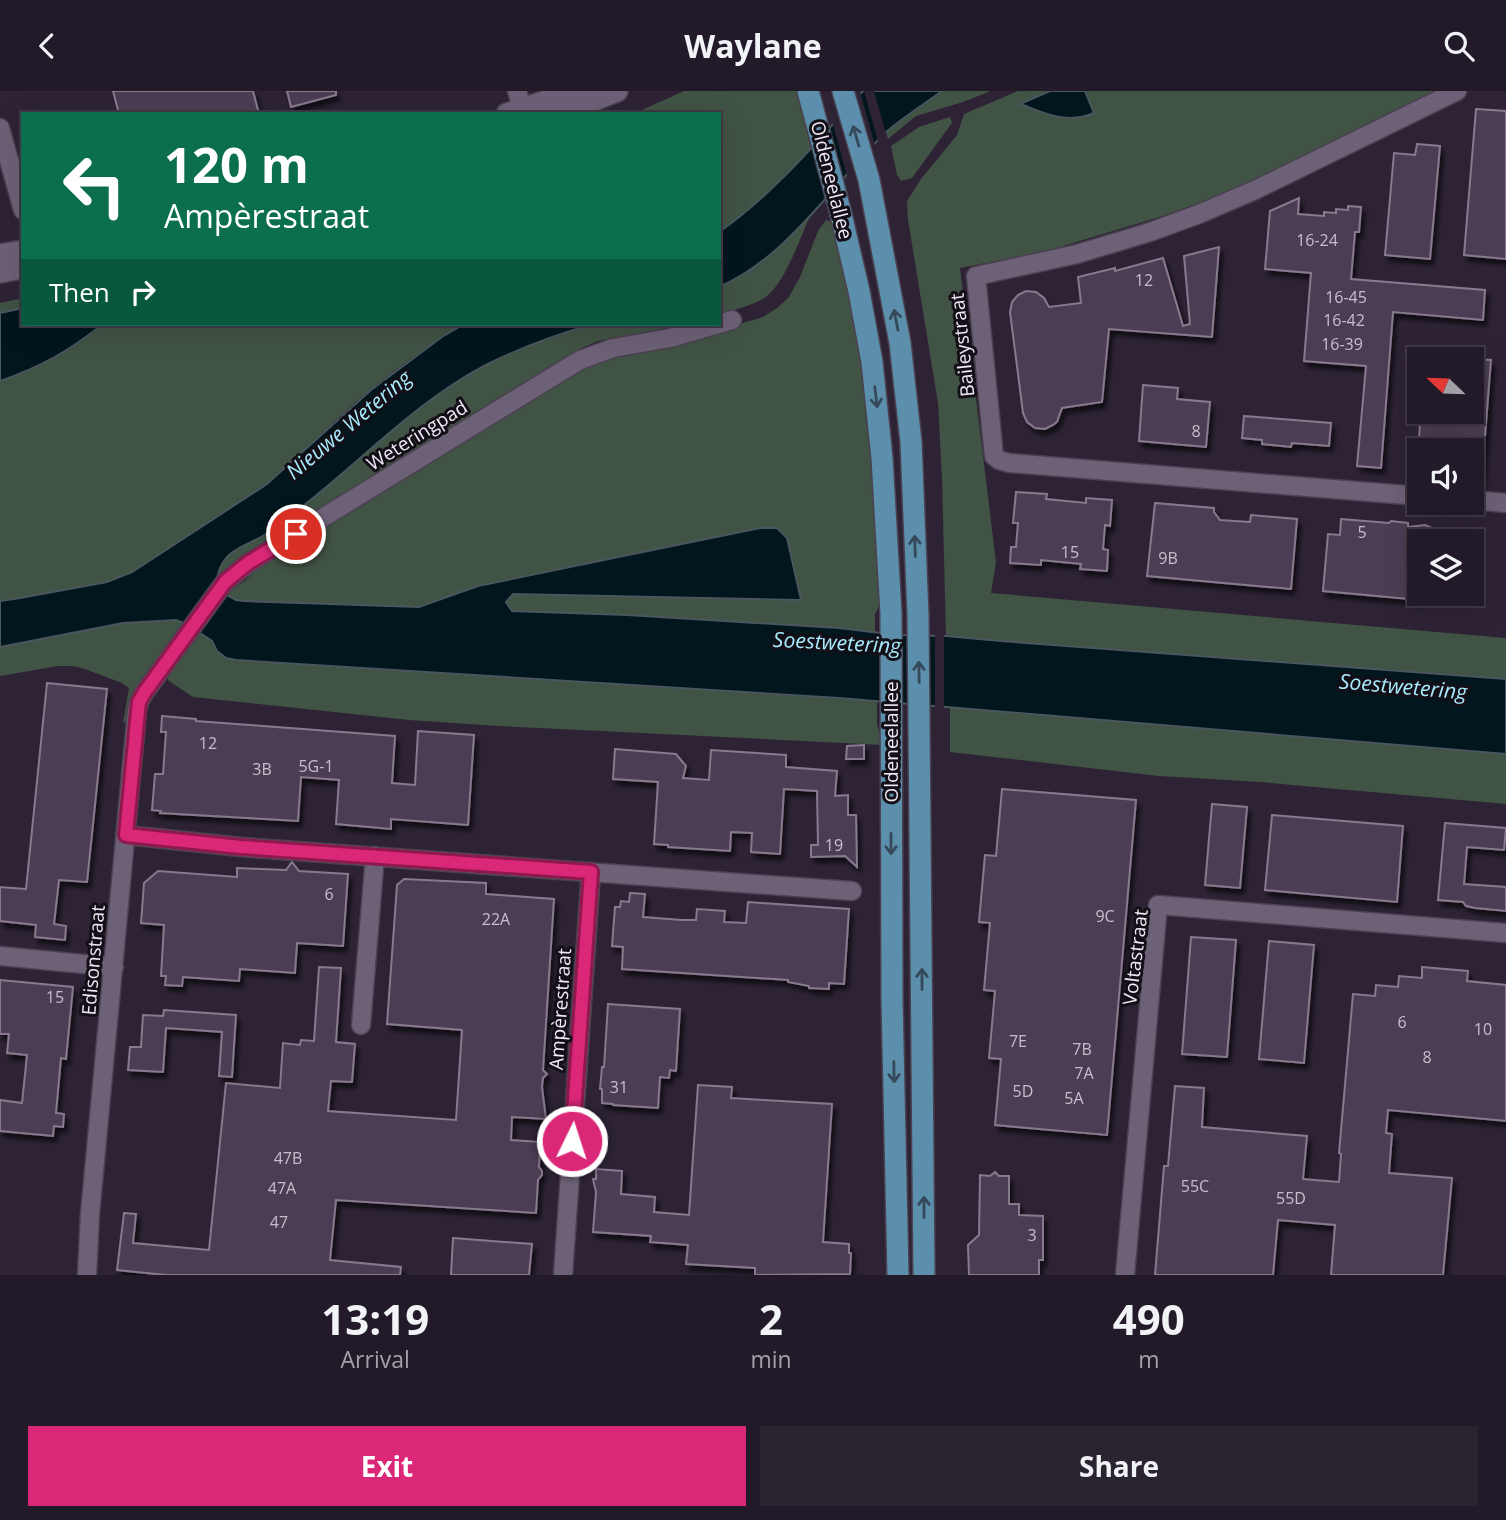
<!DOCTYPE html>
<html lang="en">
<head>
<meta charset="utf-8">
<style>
  body { margin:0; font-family:"Open Sans",sans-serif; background:#2a2330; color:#f1f3f6; height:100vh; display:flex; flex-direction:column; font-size:26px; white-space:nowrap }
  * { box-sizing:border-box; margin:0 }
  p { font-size:23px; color:#a2a1a8 }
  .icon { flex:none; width:38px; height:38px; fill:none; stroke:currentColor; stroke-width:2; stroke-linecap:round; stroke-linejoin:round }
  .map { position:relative; height:1184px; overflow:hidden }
  .sheet { display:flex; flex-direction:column; background:#221a28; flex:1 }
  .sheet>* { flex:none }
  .hud { position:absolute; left:21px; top:21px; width:700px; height:214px; border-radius:0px; box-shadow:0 7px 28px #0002,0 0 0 2px #3f3845; background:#0b6e4f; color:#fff; overflow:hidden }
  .needle { width:46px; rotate:293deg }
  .controls { position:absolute; left:1407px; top:256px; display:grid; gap:14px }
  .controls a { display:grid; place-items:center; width:77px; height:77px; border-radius:0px; background:#221a28; box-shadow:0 7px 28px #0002,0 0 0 2px #3f3845; font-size:35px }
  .pin { position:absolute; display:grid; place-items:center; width:60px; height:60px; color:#fff; margin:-30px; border:4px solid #fff; border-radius:50%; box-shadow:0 2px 7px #0007 }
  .me { position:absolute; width:77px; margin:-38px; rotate:4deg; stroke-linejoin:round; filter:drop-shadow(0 0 5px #0008) }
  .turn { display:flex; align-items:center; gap:24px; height:147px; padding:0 28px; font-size:32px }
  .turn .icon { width:91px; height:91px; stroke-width:2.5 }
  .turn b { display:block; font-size:49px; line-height:60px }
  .then { display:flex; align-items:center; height:66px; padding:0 28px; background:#0003; gap:14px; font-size:26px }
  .eta { display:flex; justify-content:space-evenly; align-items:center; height:119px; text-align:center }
  .eta b { font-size:42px; font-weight:700; line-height:49px }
  .primary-button { display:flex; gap:14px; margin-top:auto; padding:14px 28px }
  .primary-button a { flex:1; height:80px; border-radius:0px; background:#db2777; color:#fff; font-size:28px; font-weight:700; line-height:80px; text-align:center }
  .primary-button a+a { background:#2a2330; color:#f1f3f6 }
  header { display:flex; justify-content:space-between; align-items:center; height:91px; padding:0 28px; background:#221a28; font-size:32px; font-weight:700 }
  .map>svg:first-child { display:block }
  .green { fill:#415344 }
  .water { fill:#01171d; stroke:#49565e; stroke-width:2 }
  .pier { fill:#2d2335 }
  .building { fill:#4c3e52; stroke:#88798e; stroke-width:2; filter:url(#shadow) }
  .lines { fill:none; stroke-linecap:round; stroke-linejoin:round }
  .minor-casing { stroke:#4a4151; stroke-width:21 }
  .secondary-casing { stroke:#4a4151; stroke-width:24 }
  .primary-casing { stroke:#4a4151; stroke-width:24 }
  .minor { stroke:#6d6177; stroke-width:18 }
  .secondary { stroke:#6d6177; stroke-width:21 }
  .primary { stroke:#5c8fab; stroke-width:21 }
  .oneway { stroke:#34495a }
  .route-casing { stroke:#8e194d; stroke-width:18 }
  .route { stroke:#db2777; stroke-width:12 }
  .labels { text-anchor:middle; stroke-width:6; stroke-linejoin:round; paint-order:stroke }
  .number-label { font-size:16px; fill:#c7becc }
  .street-label { font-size:19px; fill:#f0e9f5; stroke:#130f17 }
  .water-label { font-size:21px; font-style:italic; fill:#a7eafc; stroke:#130f17 }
</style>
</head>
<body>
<header><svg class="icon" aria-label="back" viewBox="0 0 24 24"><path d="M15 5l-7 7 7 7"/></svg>Waylane<svg class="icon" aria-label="search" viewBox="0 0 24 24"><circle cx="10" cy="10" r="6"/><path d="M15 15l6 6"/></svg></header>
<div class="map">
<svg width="1506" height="1184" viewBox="0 0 1506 1184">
  <defs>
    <filter id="shadow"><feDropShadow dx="3.5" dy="5.5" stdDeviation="2" flood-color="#0009"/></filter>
  </defs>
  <rect width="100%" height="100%" fill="#2d2335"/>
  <path class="green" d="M684 0H797L811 57 752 117 719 141V23H633Z
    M942 0H991L963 11 916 25 888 48 886 41Z
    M1018 0H1050L1021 12 1094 21 1085 0H1441L1234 99 1163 125 1043 161 960 177 996 471 991 502 1506 547V588L1001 550 946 545 942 387 938 312 908 129 907 110 921 88 957 44 964 23Z
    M950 26 952 32 912 87 901 90 897 84 891 55 919 36Z
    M811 123C800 147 786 190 766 206 755 214 733 219 719 224V196C755 180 784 151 811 123Z
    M826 129 831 131 839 154 854 210 873 360 881 511 875 523V541C755 529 633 525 512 520L506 511 513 503 776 437H759L478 495 419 516 243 510 236 509 224 503 246 489 263 471 584 273 703 244 763 226 777 217 789 206 800 186 818 140Z
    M23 207V217L0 222V212Z
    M103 233H464C424 257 385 285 350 316 322 341 296 369 267 393L132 481 107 491 20 507 0 510V290L43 273 70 258Z
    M593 233H688L598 250 575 260 264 454 216 498 217 483 228 465 309 409 406 327 448 297 482 276 538 250Z
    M176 529 188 534 129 629 123 632 129 597 122 592 82 577 72 575H58L0 585V556L123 532Z
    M197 539 212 550 217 560 236 569 877 610V633L883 654 499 635 409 629 193 606 169 590 167 586 191 555 190 547Z
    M950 616 1506 663V713L1260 691 1159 685 950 661Z"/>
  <path class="water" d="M863 0H942C923 14 902 27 885 42 834 92 787 167 719 196V141C773 104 819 48 863 0Z
    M1050 0H1085L1094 22C1067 34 1045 22 1020 13Z
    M23 217V233H103C69 260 41 276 0 290V222Z
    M464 233H593C555 244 519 257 484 275 418 310 366 365 308 411 294 422 280 434 266 443 254 451 239 455 229 464 219 474 217 485 216 498L236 509 243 510 419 516 478 495 760 437H777L787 447 801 509 513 503 506 511 512 520 627 524 839 537 897 544 946 545 1001 550 1506 588V663L839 607 236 569 226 567 217 560 212 550 188 534 176 529 123 532 0 556V510L20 507 107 491 132 481 267 393 371 299 442 246Z"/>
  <path class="pier" d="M859 0H860L876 58 848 89 832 30Z
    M864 0H874L887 46 879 54Z
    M935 541H944V619L935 617Z"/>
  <path class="building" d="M113 0H253L259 23H119Z
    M287 0H336V4L291 16Z
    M1476 18 1506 20V168L1464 164Z
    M1417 53 1440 55 1430 168 1385 164 1394 62 1415 64Z
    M1299 107 1298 123 1324 125V121L1336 122V118L1348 119V115L1361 116 1359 141H1355L1351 188 1485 199 1483 229 1393 221 1381 377 1357 375 1366 275 1304 270 1311 182 1265 178 1270 120Z
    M1219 156 1212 246 1109 238 1102 311 1062 317 1057 331 1053 334 1045 338 1035 337 1027 331 1023 322 1010 221 1012 211 1018 204 1026 200 1036 201 1044 207 1049 216 1081 212 1078 186 1115 177V180L1163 167 1183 235 1190 233 1184 165Z
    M1472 268 1491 269 1481 396H1472V359H1418L1421 320H1472Z
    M1143 294 1178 297 1177 308 1210 311 1206 356 1139 350Z
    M1244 325 1331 332 1329 355 1292 352 1291 356 1262 353V349L1242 347Z
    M1016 401 1047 403 1046 408 1086 412V407L1112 409 1110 435 1105 434 1103 458 1108 459 1107 480 1080 478 1081 473 1041 469V474L1010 472 1011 456H1016L1018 432H1013Z
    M1155 412 1214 417V421L1220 429 1250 431 1251 424 1297 428 1291 498 1147 485Z
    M1341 428 1389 432 1391 430 1408 432V436L1425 434 1432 437 1450 450H1419V509L1323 500 1328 443 1340 444Z
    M47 592 107 598 87 791 59 789 54 833 66 835 65 849 35 846 36 834 0 830V796L26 798Z
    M162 625 196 628V630L395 645 392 692 415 694 418 640 474 644 468 734 391 728V738L336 733 339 689 301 686 298 730 160 722 161 720 152 719 155 683H163L166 641H161Z
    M864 654V668H846L847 655Z
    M615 658 676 663 686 675 683 687 709 689 711 659 786 664V676L837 680 835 705 848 704V724H856L857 776 845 765 811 766V754H818L817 700 784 698 780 763 751 761 752 742 731 741 730 760 668 756V754L654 753 658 691 613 688Z
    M1002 698 1136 709 1107 1044 995 1034 1001 968 989 967 995 900 984 899 990 832 979 831 985 764 996 765Z
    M1212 713 1247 716 1240 797 1205 794Z
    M1272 724 1403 735 1397 811 1265 799Z
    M1445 732 1506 737 1504 759 1467 756 1464 793 1506 796V820L1475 817 1466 815 1463 811 1438 809Z
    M292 771 299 780 348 783 343 855 297 852 295 882 240 878 239 890 183 886 182 895 165 894 166 885H161L164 834 141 832 144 792 158 780 237 786V777L286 779Z
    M404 788 486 792V803L554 808 543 979 547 983 543 987 542 996 546 1028 512 1026 511 1049 540 1051 539 1076 542 1080V1084L538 1089 536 1122 336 1109 330 1169 401 1176 400 1184H166L117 1179 124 1122 136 1123 133 1152 209 1159 226 992 280 997 283 952 300 954 301 949 314 950 319 876 341 877 336 951 355 953 352 991 331 990 328 1020 456 1029 462 939 387 933 397 794Z
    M630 802 645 803 643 826 682 829H696L697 818 725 820 724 831 746 832 748 811 849 818 844 893 829 892V898L809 897V895L788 891V889L622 878 623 856 612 855 615 816H620L621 810 629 811Z
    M1191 846 1236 849 1227 966 1182 963Z
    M1269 850 1314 854 1304 972 1259 968Z
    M1422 876 1468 880 1467 890 1506 894V1030L1388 1019 1386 1042 1392 1043 1389 1082 1452 1087 1443 1184H1331L1335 1134 1278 1129 1273 1184H1155L1164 1075H1168L1175 995 1204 997 1202 1036 1307 1045 1303 1088 1339 1091 1341 1063 1339 1062 1353 903 1375 905 1376 894 1398 896 1399 885 1422 887Z
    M0 889 73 896 66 968 61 967 56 1022 64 1023 63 1036 54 1035 53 1045 0 1040V1009L22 1012 27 964 7 962 9 943H0Z
    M608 913 680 918 676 980 670 979 669 987 660 986 658 1017 613 1014V1013L602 1012V998H600L602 976H604Z
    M164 919 236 924 232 986 219 985 222 941 166 937 163 981 128 979 130 956H141L143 924 163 925Z
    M698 994 732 996 731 1007 832 1013 823 1151 849 1153V1162H851L850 1183 755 1184V1177L686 1173 688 1154 650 1151 651 1145 593 1141 596 1101 593 1088H596V1078L622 1080 621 1103 655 1106 654 1121 689 1124Z
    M995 1081 999 1085H1009V1113H1019V1124L1043 1125V1169H1039V1184H969L968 1154 979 1144 980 1084 990 1085Z
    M453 1147 532 1153 529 1184H451Z"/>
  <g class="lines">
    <g class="minor-casing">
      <path id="minor" d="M517 0 524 23
        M0 37 23 119
        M1419 405 1009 372 999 369 994 365 976 185 1077 163 1150 141 1199 123 1255 99 1457 0
        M1472 409 1506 412
        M126 744 241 756 852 800
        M0 865 114 876
        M361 934 375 765
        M87 1184 90 1123 137 620 139 611 144 602 225 491 249 472 580 269 613 257 670 247 732 229
        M563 1184 591 781
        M1125 1184 1158 814 1506 842"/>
    </g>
    <g class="secondary-casing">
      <path id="secondary" d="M507 23 577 0
        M559 23 617 0
        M0 164 23 160
        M0 181 23 177"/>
    </g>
    <g class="primary-casing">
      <path id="primary" d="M808 0 840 119 859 200 872 271 882 367 891 522 892 908 898 1184
        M843 0 869 89 900 252 911 351 918 524 924 1184"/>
    </g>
    <use href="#minor" class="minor"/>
    <use href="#secondary" class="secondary"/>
    <use href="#primary" class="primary"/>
  </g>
  <defs><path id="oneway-shaft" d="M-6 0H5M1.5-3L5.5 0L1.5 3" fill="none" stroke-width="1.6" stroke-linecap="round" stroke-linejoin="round" transform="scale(1.75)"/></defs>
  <g class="oneway">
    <use href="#oneway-shaft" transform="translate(856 45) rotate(-106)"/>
    <use href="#oneway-shaft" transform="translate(896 229) rotate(-101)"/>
    <use href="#oneway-shaft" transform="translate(876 306) rotate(83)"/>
    <use href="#oneway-shaft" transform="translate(915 455) rotate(-92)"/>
    <use href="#oneway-shaft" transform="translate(919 581) rotate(-91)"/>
    <use href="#oneway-shaft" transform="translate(891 753) rotate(90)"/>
    <use href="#oneway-shaft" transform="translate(922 888) rotate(-90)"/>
    <use href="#oneway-shaft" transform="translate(894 981) rotate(89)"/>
    <use href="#oneway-shaft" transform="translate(924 1116) rotate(-90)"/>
  </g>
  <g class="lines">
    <g class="route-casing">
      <path id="route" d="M296 443 248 472 225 491 144 602 139 611 138 620 126 744 241 756 591 781 572 1050"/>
    </g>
    <use href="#route" class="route"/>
  </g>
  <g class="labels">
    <g class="number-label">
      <text x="1317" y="155">16-24</text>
      <text x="1144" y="195">12</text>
      <text x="1346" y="212">16-45</text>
      <text x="1344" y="235">16-42</text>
      <text x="1342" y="259">16-39</text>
      <text x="1196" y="346">8</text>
      <text x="1362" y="447">5</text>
      <text x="1070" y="467">15</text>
      <text x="1168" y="473">9B</text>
      <text x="208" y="658">12</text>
      <text x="316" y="681">5G-1</text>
      <text x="262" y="684">3B</text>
      <text x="834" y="760">19</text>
      <text x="329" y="809">6</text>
      <text x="1105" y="831">9C</text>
      <text x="496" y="834">22A</text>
      <text x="55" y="912">15</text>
      <text x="1402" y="937">6</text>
      <text x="1483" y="944">10</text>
      <text x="1018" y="956">7E</text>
      <text x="1082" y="964">7B</text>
      <text x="1427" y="972">8</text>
      <text x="1084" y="988">7A</text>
      <text x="619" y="1002">31</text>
      <text x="1023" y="1006">5D</text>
      <text x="1074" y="1013">5A</text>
      <text x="288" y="1073">47B</text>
      <text x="1195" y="1101">55C</text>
      <text x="282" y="1103">47A</text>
      <text x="1291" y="1113">55D</text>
      <text x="279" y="1137">47</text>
      <text x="1032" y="1150">3</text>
    </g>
    <g class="street-label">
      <text transform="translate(832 89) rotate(76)" y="7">Oldeneelallee</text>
      <text transform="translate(962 254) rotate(-96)" y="7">Baileystraat</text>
      <text transform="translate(417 344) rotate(-32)" y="7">Weteringpad</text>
      <text transform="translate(891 651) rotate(-90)" y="7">Oldeneelallee</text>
      <text transform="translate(1135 866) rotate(-83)" y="7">Voltastraat</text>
      <text transform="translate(93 869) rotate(-85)" y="7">Edisonstraat</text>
      <text transform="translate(560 918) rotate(-86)" y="7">Ampèrestraat</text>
    </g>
    <g class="water-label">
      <text transform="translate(349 334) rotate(-40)" y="7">Nieuwe Wetering</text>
      <text transform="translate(837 552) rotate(3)" y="7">Soestwetering</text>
      <text transform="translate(1403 596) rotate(5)" y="7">Soestwetering</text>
    </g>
  </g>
</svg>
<div class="controls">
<a><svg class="needle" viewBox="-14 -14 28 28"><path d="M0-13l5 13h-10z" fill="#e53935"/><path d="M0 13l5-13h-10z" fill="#a2a1a8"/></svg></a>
<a><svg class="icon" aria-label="sound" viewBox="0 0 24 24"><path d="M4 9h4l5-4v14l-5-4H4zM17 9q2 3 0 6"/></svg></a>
<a><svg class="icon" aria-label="layers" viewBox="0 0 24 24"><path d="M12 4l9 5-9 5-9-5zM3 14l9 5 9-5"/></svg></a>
</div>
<div class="pin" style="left:296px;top:443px;background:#d93025"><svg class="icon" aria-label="arrive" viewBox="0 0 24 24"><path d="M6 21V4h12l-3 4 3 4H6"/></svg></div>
<svg class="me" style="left:572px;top:1050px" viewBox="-20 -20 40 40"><circle r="17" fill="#db2777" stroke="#fff" stroke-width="3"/><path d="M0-11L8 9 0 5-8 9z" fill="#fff"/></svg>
<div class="hud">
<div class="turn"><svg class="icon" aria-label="left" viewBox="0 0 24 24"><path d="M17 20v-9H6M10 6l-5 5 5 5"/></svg><div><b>120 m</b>Ampèrestraat</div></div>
<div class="then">Then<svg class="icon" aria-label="right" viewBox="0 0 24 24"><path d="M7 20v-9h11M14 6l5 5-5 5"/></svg></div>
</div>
</div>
<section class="sheet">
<div class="eta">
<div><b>13:19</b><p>Arrival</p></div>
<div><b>2</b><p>min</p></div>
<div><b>490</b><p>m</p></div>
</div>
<div class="primary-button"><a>Exit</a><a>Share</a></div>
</section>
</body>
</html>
